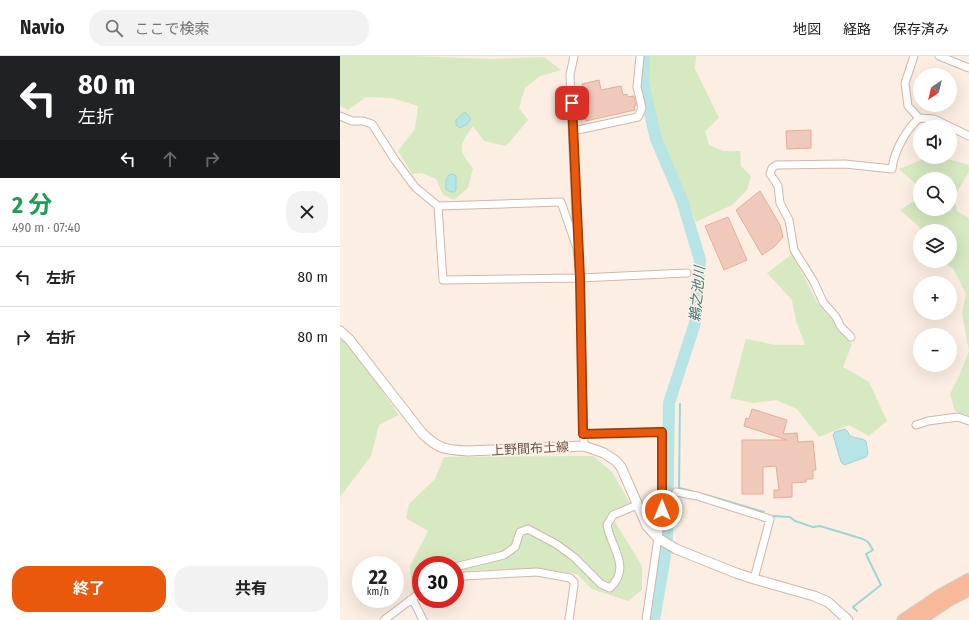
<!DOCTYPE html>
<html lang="ja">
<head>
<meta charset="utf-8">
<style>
  body { margin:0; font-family:"Fira Sans Condensed","Noto Sans JP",sans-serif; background:#f2f2f2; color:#202124; height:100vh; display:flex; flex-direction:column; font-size:15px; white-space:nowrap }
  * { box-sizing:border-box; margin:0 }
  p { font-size:13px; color:#757577 }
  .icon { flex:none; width:22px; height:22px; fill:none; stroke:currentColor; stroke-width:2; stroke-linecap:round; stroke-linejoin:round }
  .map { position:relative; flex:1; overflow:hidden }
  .panel { display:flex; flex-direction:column; background:#fff; width:340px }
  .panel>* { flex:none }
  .banner { background:#202124; color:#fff; overflow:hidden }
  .needle { width:26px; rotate:215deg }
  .controls { position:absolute; left:573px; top:12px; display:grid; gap:8px }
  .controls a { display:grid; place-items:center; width:44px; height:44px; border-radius:50%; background:#fff; box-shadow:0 4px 16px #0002; font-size:20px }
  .speed { position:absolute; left:12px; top:500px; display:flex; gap:8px; font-size:20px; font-weight:700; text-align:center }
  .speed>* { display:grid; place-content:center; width:52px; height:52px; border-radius:50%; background:#fff; box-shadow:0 4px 16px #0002; line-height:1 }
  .speed small { font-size:10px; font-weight:400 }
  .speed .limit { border:6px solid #d22; background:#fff; color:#111 }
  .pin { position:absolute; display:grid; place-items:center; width:34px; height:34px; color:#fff; margin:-17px; border-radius:8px; box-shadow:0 2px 6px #0006 }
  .me { position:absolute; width:44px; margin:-22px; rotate:0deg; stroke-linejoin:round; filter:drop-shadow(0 0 3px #0008) }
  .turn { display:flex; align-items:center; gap:14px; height:84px; padding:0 12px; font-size:18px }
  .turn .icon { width:52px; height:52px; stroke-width:2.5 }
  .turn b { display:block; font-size:28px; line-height:34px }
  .lanes { display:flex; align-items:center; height:38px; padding:0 12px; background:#0003; justify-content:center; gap:20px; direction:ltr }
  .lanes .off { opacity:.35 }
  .round { display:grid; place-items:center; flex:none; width:42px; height:42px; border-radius:16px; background:#f2f2f2 }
  .headline { display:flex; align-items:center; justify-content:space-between; height:68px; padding:0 12px }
  h1 { font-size:24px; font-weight:700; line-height:30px; color:#1e9e55 }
  .primary-button { display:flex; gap:8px; margin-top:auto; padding:8px 12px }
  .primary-button a { flex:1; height:46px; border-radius:16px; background:#ea580c; color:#fff; font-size:16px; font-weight:700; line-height:46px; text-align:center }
  .primary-button a+a { background:#f2f2f2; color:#202124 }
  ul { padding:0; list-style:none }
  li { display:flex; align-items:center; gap:12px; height:60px; padding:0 12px; border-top:1px solid #e0e0e0 }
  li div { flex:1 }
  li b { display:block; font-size:15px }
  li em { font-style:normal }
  header { display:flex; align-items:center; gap:24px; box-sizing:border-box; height:56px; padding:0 20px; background:#fff; border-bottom:1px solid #e0e0e0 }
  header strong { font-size:19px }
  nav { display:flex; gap:22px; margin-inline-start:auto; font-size:14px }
  .search { width:280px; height:36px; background:#f2f2f2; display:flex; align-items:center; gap:10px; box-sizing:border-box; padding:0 14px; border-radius:16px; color:#757577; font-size:15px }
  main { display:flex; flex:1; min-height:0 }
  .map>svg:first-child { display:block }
  .green { fill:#d6e9c1; fill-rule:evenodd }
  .water { fill:#b7e4e5; stroke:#9dd5d6 }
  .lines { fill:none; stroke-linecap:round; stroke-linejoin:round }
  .stream { stroke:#9dd5d6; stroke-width:2 }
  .river { stroke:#b7e4e5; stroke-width:12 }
  .building { fill:#f1c9ba; stroke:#e3ad9a }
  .minor-casing { stroke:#cfb7ac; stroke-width:9 }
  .secondary-casing { stroke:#d2b6a9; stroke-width:11 }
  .trunk-casing { stroke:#d8cfcc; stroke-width:13 }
  .minor { stroke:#fff; stroke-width:7 }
  .secondary { stroke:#fff; stroke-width:9 }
  .trunk { stroke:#f8b89a; stroke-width:11 }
  .route-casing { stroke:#983908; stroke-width:10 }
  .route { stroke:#ea580c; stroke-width:7 }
  .labels { text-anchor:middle; stroke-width:3; stroke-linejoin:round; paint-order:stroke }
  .street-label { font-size:13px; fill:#735249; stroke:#fff3e8 }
  .water-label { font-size:14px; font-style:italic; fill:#3d7678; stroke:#fff3e8 }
</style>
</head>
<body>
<header>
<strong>Navio</strong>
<div class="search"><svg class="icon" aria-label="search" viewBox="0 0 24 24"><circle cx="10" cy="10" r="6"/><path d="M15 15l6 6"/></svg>ここで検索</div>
<nav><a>地図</a><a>経路</a><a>保存済み</a></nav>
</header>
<main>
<section class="panel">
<div class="banner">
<div class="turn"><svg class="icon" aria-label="left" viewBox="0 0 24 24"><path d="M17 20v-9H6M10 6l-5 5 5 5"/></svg><div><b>80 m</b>左折</div></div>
<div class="lanes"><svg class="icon" aria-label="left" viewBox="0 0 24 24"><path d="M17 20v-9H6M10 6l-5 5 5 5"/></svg><svg class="icon off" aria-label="ahead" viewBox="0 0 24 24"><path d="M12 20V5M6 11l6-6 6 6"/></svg><svg class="icon off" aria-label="right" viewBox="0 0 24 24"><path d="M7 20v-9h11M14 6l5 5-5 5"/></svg></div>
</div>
<div class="headline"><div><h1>2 分</h1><p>490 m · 07:40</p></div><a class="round"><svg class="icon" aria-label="close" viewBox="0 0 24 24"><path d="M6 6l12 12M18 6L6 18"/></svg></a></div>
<ul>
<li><svg class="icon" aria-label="left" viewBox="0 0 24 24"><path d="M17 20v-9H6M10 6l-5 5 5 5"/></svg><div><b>左折</b></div><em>80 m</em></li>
<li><svg class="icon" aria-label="right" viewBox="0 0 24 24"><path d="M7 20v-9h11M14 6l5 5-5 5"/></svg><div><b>右折</b></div><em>80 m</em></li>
</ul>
<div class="primary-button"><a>終了</a><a>共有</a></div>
</section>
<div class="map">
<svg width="629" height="564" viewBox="0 0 629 564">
  <rect width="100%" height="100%" fill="#fceee2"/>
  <path class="green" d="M0 0H71L151 3 204 1 221 14 200 20 185 32 179 52 188 64 166 90 144 85 133 70C119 90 117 93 133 112L128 132 114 144 103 139 96 123 82 117 72 118 58 95 75 73 78 50 52 42 26 41 8 54 0 50Z
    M308 0H356L355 13 379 62 365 75 369 89 383 95H400L401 110 411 120 407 134 392 149 356 166 345 138 319 82 306 27Z
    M589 101H600L629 109V116L614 141 617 155 629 162V361L615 355 610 338 619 320 629 295 622 258 626 238 613 212 601 205H610V175H584L560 154 574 145 576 128 559 113ZM580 123H610V153H580Z
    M452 198 477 246 512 288 503 311 529 326 547 365 529 380 509 369 479 381 457 353 436 344 413 347 390 342 406 283 436 289H465L456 265 452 244 427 217Z
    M0 278 4 281 59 359 39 369 31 400 0 441Z
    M253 400 272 416 290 447 269 456 302 510V534L288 545 252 533 237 518 196 512 122 515 115 518V509H81V534L72 538 70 510 88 475 66 462 69 448 95 423 104 401Z"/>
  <path class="water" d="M125 56 131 63 127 68 120 72 116 69V64Z
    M113 118 116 120V134L114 136H110L106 133V124L109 119Z
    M505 373 508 376 509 379C515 383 520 381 526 385L528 398 526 401 504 409 501 406 493 379 495 376Z"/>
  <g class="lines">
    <path class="stream" d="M340 348 339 432 352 435
      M363 438 424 456
      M434 460 450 461 455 465 473 471 480 470 523 483 528 486 533 494 526 498 541 529 513 551 517 555"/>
    <path class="river" d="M304 0 303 28 316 83 342 144 360 204 355 267 329 347 327 482
      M314 564 326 494"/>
  </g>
  <path class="building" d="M259 24 261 34 281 30 283 39 287 38 288 41 294 40 296 50H294L295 54 246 65 242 47 246 46 242 28Z
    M471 74V92L447 93 446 75Z
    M420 135 440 169 443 181 434 191 422 199 396 154Z
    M388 161 407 204 384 214 365 170Z
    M412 353 447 364 443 378 457 377 458 386 473 385 476 414H473V423H466V426L452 427V441L434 442V434H439L436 410 423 411V438H402V384H447L404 370 406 362 409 363Z"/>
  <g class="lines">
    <g class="minor-casing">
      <path id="minor" d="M234 0 230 19 237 186
        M574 0 565 27 568 50 579 62
        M599 0 629 12
        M0 60 12 65H23L32 68 55 104 75 131 98 150 221 146 237 192 240 222 244 390
        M233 75 298 61 302 52 297 31 300 0
        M98 150 103 224 240 222 347 217
        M511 281 501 271 496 261 483 246 474 226 454 194 449 164 440 147 438 130 435 125 430 118 432 112 436 109 505 108 552 113C554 95 566 74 579 62L594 63 629 80
        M576 369 588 365 618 361 629 365
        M243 378 322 376V454L306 564
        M336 436 357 440 430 463 414 523
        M115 511 164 499 175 491 180 476 188 473 216 488 234 501 261 528 270 532C292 511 271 492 267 469L273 459 297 449
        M115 525 124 520 197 516 230 522 234 526V529L229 564
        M70 544 74 546 83 564
        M44 564 81 536"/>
    </g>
    <g class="secondary-casing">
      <path id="secondary" d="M0 275 9 283 82 377C98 393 106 394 128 395L244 390 264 397 276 405 281 411 307 470 318 482 336 493 396 517 414 523 474 540 488 546 508 564"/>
    </g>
    <g class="trunk-casing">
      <path id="trunk" d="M563 564 600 539 629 523
        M580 564 608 545 629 534"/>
    </g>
    <use href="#minor" class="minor"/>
    <use href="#secondary" class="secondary"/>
    <use href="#trunk" class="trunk"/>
  </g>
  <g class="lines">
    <g class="route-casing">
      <path id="route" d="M232 47 240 222 243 378 322 376V454"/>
    </g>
    <use href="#route" class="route"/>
  </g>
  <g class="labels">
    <g class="street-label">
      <text transform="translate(190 392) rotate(-3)" y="5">上野間布土線</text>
    </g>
    <g class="water-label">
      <text transform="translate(357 238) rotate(-85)" y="5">鵜之池川</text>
    </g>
  </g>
</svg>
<div class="controls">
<a><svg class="needle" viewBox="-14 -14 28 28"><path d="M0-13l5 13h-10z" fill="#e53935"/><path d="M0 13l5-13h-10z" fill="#757577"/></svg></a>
<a><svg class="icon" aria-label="sound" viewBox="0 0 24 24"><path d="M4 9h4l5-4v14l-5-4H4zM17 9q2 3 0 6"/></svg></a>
<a><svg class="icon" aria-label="search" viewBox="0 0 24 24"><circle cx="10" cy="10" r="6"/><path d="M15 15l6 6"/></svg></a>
<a><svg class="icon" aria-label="layers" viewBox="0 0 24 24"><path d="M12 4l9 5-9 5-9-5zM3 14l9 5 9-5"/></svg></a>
<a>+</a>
<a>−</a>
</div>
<div class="speed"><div>22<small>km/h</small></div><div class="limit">30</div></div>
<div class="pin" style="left:232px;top:47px;background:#d93025"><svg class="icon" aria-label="arrive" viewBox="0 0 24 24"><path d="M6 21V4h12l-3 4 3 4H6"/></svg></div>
<svg class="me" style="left:322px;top:454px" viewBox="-20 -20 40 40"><circle r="17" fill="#ea580c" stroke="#fff" stroke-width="3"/><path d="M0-11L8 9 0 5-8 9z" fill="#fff"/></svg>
</div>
</main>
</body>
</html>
